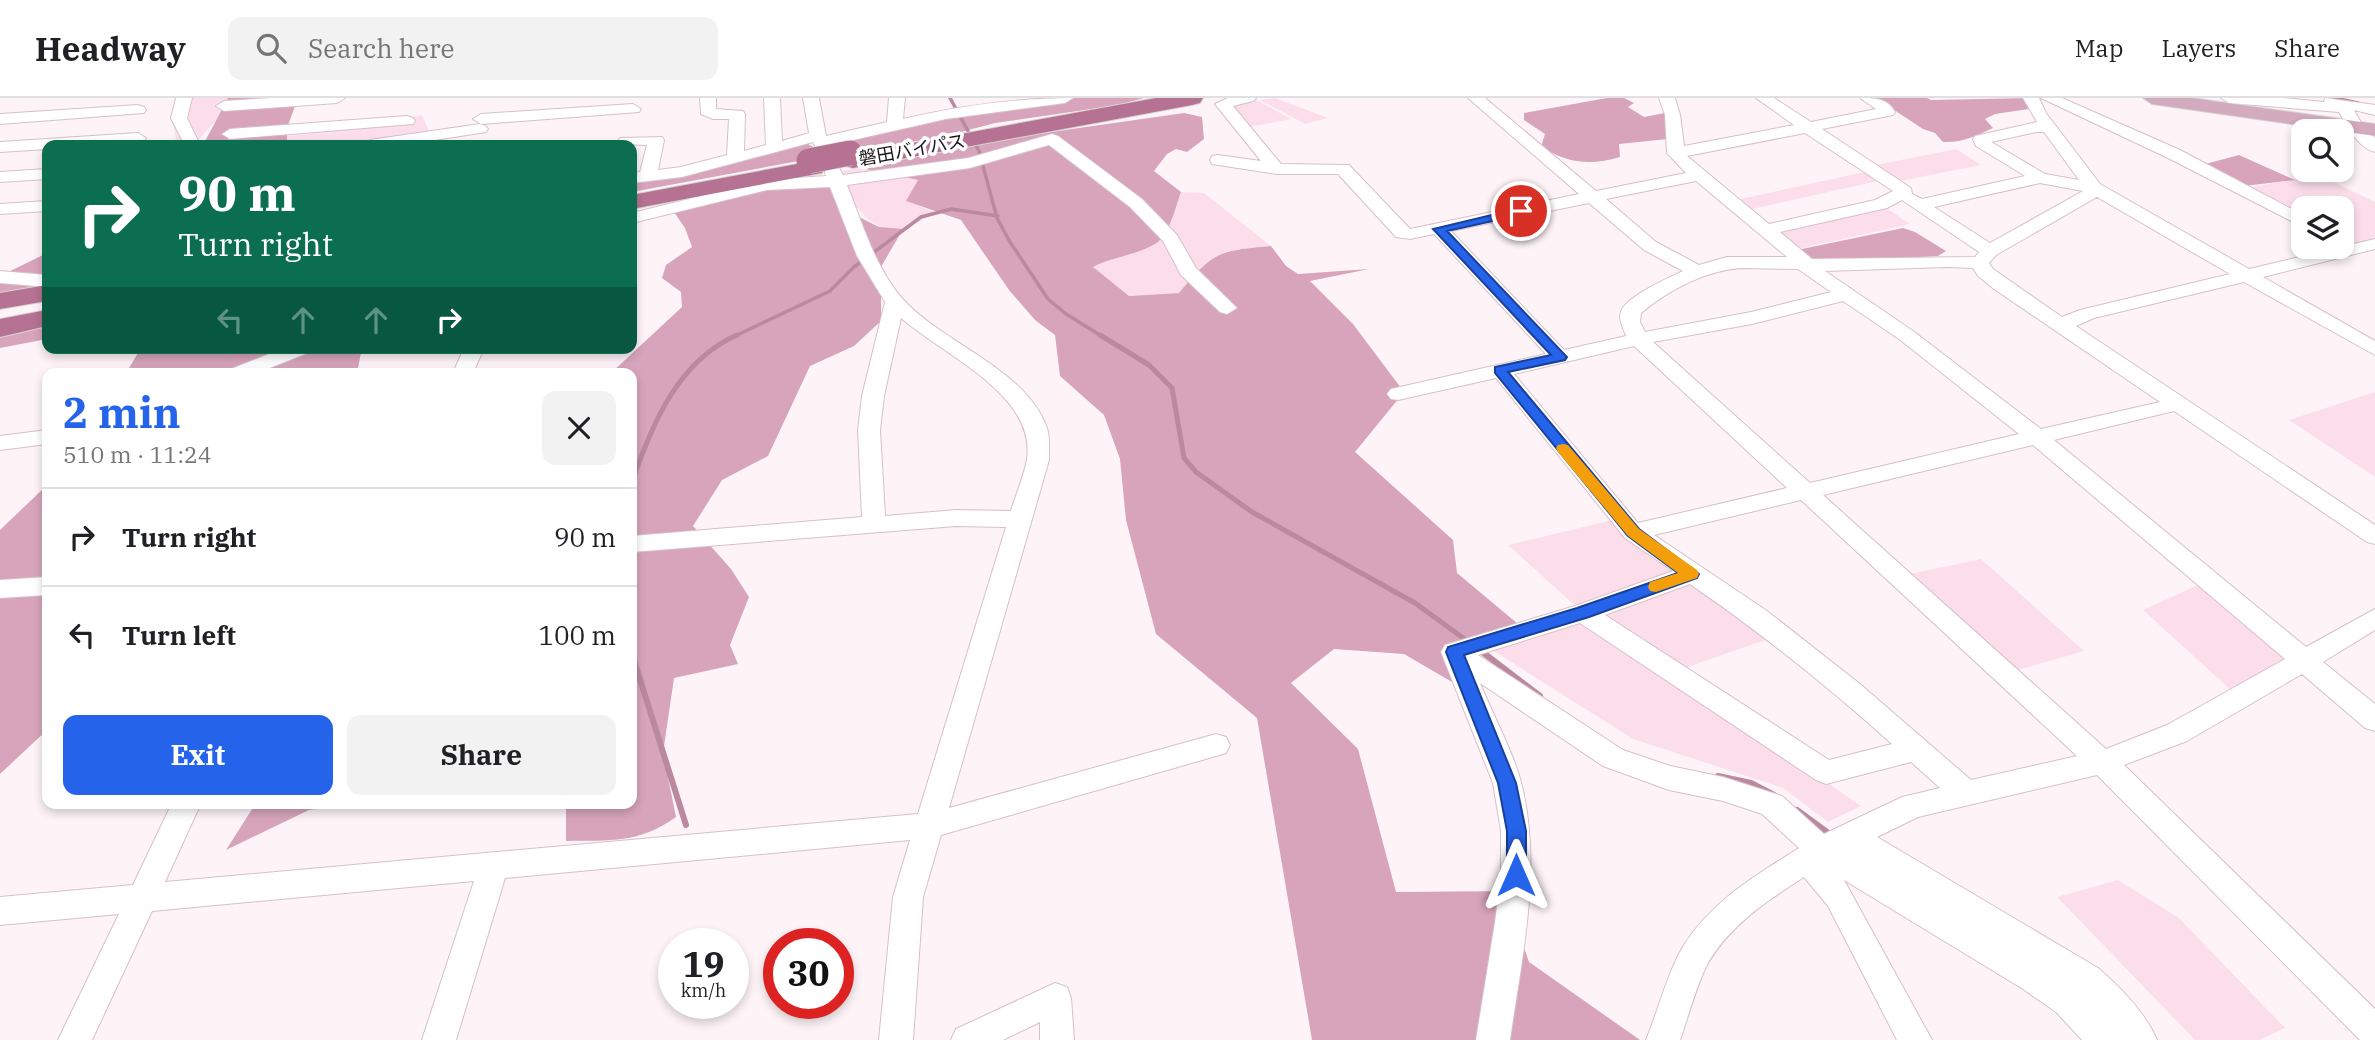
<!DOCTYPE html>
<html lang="en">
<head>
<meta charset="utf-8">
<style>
  body { margin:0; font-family:"IBM Plex Serif","Noto Sans JP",serif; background:#f2f2f2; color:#202124; height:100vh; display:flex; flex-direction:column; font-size:26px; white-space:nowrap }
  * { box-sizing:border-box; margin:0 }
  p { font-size:23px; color:#757577 }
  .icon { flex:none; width:38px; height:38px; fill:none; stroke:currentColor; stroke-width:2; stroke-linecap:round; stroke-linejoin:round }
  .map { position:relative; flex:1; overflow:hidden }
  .panel { position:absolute; left:42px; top:270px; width:595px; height:441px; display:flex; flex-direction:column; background:#fff; border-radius:14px; box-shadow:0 4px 10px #0003 }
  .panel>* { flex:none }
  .hud { position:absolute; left:42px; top:42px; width:595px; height:214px; border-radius:14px; box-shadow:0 4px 10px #0003; background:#0b6e4f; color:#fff; overflow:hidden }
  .buttons { position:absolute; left:2291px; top:21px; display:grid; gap:14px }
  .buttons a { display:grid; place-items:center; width:63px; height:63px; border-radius:14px; background:#fff; box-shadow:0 4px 10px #0003; font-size:35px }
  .speed { position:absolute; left:658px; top:830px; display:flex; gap:14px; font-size:35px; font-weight:700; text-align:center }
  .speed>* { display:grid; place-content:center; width:91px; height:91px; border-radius:50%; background:#fff; box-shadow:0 4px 10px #0003; line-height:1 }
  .speed small { font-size:18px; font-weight:400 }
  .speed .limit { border:10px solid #d22; background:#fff; color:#111 }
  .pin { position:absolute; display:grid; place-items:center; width:60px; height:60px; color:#fff; margin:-30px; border:4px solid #fff; border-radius:50%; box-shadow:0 2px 7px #0007 }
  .me { position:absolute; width:77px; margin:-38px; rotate:0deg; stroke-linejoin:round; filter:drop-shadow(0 0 5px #0008) }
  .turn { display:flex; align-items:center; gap:24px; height:147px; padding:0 21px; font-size:32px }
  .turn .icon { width:91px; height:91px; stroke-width:2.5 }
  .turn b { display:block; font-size:49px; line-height:60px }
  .lanes { display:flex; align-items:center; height:66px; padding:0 21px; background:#0003; justify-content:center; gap:35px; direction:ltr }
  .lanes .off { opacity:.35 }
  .round { display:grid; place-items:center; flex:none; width:74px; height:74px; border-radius:14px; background:#f2f2f2 }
  .head { display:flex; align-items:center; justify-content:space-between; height:119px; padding:0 21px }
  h1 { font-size:42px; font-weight:700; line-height:52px; color:#2563eb }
  .cta { display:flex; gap:14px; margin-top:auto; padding:14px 21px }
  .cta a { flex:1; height:80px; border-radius:14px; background:#2563eb; color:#fff; font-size:28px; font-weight:700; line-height:80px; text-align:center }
  .cta a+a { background:#f2f2f2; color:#202124 }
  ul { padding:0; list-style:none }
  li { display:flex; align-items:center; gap:21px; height:98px; padding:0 21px; border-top:2px solid #e0e0e0 }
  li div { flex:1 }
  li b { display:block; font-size:26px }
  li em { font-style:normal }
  header { display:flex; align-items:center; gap:42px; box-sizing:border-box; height:98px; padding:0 35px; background:#fff; border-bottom:2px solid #e0e0e0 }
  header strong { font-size:33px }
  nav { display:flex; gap:38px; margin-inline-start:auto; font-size:24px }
  .search { width:490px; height:63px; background:#f2f2f2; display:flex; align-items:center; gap:18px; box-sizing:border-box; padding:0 24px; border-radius:14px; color:#757577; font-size:26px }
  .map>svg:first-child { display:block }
  .green { fill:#fcdeeb }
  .forest { fill:#d7a4bb }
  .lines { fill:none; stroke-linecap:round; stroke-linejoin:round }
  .stream-far2 { stroke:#ba89a0; stroke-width:3.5 }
  .stream-far1 { stroke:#ba89a0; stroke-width:5 }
  .stream { stroke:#ba89a0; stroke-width:6 }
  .minor-casing { stroke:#d7bfc9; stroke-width:2 }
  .major-casing { stroke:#d6d5d5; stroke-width:2 }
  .highway-casing { stroke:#d6d5d5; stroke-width:2 }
  .minor { fill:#fff; fill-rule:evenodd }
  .major { fill:#d3aabe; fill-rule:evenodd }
  .highway { fill:#b67293; fill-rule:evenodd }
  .highway-bridge-casing { stroke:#d6d5d5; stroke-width:26; stroke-linecap:butt }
  .highway-bridge { stroke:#b67293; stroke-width:25 }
  .route { fill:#2563eb; stroke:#184099; stroke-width:2 }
  .slow { fill:#f59e0b }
  .labels { text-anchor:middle; stroke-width:7; stroke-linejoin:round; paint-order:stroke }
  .far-street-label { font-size:18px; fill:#1d1518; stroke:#fff }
</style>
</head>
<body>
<header>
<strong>Headway</strong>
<div class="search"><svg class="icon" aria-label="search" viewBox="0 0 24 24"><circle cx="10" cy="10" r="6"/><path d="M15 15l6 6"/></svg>Search here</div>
<nav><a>Map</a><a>Layers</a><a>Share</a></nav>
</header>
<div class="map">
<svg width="2375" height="942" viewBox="0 0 2375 942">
  <rect width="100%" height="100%" fill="#fef4f8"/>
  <path class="green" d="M178 0H228L216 22 194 47H173L176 41 172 20Z
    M1275 0 1328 20 1305 26 1260 2Z
    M1255 1 1291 21 1244 30 1225 8Z
    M422 17 431 38 370 47H287V38L363 30Z
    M1956 51 1981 67 1900 83 1876 67Z
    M861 70 918 82 907 103 934 114C925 119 915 127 905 130 872 142 848 97 833 74Z
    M1869 73 1882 82 1748 112 1736 102Z
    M2319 77 2375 104V142L2346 147 2342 145V110H2303V124L2241 91Z
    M1181 94 1204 95 1271 148C1217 153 1214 153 1179 195L1128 198 1092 169C1108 162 1153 150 1162 140 1170 131 1177 105 1181 94Z
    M1886 110 1910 126 1797 151 1776 134Z
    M2375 294V379L2289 322Z
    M1621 420 1780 537 1673 574 1622 542 1861 708 1828 724 1783 690 1633 641 1481 545 1583 515 1508 447Z
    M1981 461 2084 553 2015 573 1910 476Z
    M2200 486 2303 562 2233 594 2143 512Z
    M2118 782 2179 820 2285 930 2259 942H2195L2057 799Z"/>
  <path class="forest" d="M228 0H298L287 30V47H203Z
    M1065 0H1144L1119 7 995 25 942 39 837 56 835 41Z
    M1607 0H1624L1634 5 1628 9 1644 19 1665 15 1668 41 1619 46 1620 59C1589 68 1568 65 1541 49L1545 36 1524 22V15Z
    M1876 0H1927L1931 2 2031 0 2036 10 1995 16 1985 21 1993 30C1976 38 1962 45 1943 44L1935 35 1923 31Z
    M1184 15 1202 19 1204 41 1187 54 1176 51 1167 56 1154 73 1181 94C1177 105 1170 132 1162 140 1148 156 1112 158 1093 169L1129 198 1179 195C1214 153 1218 153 1271 148L1286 168 1298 176 1369 171 1310 183 1353 226 1404 294 1355 354 1453 442 1457 475 1524 531 1481 546 1468 563 1471 595 1404 556 1334 551 1291 585 1358 651 1396 794 1515 793 1524 850 1529 864 1640 942H1312L1257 620 1156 536 1126 422 1120 361 1104 317 1060 278 1055 237 1035 222 1009 192 961 122 906 103 918 82 861 70 1016 39Z
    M806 45 819 52 815 60 632 94V84L665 79Z
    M2239 57 2295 82 2236 89 2198 68Z
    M773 86H838L849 114 879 129 903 131 881 169V223L854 248 810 268 768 358 722 382 693 428 731 471 749 499 730 547 738 566 674 580 663 655 676 719C638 746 611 742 566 743V705H632V275H611L682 209 681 194 662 180 666 167 692 149 685 130 674 114Z
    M1903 130 1915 134 1946 153 1938 158 1848 163 1813 161 1797 152Z
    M47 155V195L0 200V178Z
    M47 226V241L0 250V235Z
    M141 250H340L361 255 358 270 354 275H126Z
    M47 387V632L0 676V432Z
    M256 705H362L309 712 226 752Z"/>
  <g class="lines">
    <path class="stream-far2" d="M950 0 979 53 997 120 1010 144 1048 201 1066 216 1103 239
      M2335 0 2358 5
      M733 239 830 193 854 169 921 119 951 111 998 118"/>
    <path class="stream-far1" d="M1100 237 1149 267 1172 290 1184 360 1196 374 1252 414 1415 505 1470 545
      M632 384C652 326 678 263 737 237"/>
    <path class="stream" d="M1481 553 1540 598
      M632 556 686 727
      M1718 678 1751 685 1774 697
      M1797 712 1831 737"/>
    <g class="minor-casing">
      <path id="minor" d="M176 0H192L187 20 199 45 198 47H181L183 44 171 20Z
        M271 0H345L337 5 224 13 216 8 224 3Z
        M700 0H716V11L743 13 745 16 744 53 766 47 764 0H780L782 43 809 35 803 0H819L826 38 887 24 889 0H905L903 21C959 8 1015 0 1073 0L1065 5 946 21 831 47 833 52 825 57 819 56 813 44 682 79 632 85V75L640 74 647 47 620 46 618 43 620 40 662 39 664 42 658 72 681 69 727 57 729 21H713L701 16Z
        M1228 0H1256L1253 3 1233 8 1281 66 1349 67 1410 131 1579 96 1468 0H1485L1596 93 1686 75 1667 55 1665 17 1659 0H1675L1680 17 1684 48 1794 27 1756 0H1774L1811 24 1876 11 1860 0C1874 0 1888 0 1895 14L1893 17 1822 31 1911 90 1912 96 1922 101 2025 78 1976 48 1973 41 1975 38 2037 24 2023 0H2039L2046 15 2100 86 2249 171 2375 141V151L2263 179 2375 243V257L2244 184 2094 220 2076 228 2375 427V446L2367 444 2174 313 2054 342 2306 549 2375 511V532L2323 564 2375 606V633L2365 630 2302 576 2187 643 2124 667 2375 911V942H2360L2097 677 1918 719 1877 739 2098 870C2121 890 2145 914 2157 942H2082L2056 914 2023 891 1844 782 1932 942H1897L1828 808 1804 779C1767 803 1731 826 1708 865 1696 888 1689 917 1680 942H1646C1658 913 1668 873 1684 847 1713 802 1755 778 1799 750L1762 716 1723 703 1669 692 1603 668 1480 585C1493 617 1514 655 1522 688 1542 772 1522 858 1510 942H1476L1495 824 1501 777V733L1493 685 1441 554 1445 547 1575 508 1673 473 1625 440 1496 280 1398 302 1391 301 1387 296 1391 291 1546 256 1434 136 1410 141 1396 139 1338 76H1277L1212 66 1210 62 1212 58 1218 57 1261 63 1215 6ZM2036 34H2044L2079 82 2045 76 1991 44ZM1805 35 1893 93 1875 102 1769 126 1687 58ZM1696 83 1787 159H1727L1699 167 1656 144 1606 101ZM2040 85 2083 93 1990 145 1934 109ZM2097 99 2230 176 2080 212 2062 219 1993 171 1989 165 1996 157ZM1902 102 1979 154 1975 159 1812 161 1780 134 1887 110ZM1589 105 1644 152 1683 173C1668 180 1630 197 1622 211 1617 220 1623 229 1626 238L1564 252 1451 133ZM1947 169 1973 170 1978 178 1994 191 2160 304 2041 331 1913 233 1825 173ZM1742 170 1798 171 1831 194 1751 214 1645 234 1640 224 1641 215C1669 192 1706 172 1742 170ZM1843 203 1899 241 2019 336 1810 385 1653 244 1752 226ZM1634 248 1787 390 1638 425 1514 276ZM2033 347 2285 561 2167 627 2106 651 1823 397ZM1801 402 2077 658 1971 682 1860 586 1767 513 1654 437ZM1690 486C1761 535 1828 588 1892 646L1829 662 1605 517ZM1580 525 1816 682 1826 686 1911 664 1940 690 1902 699 1824 736 1782 698 1723 679 1670 668 1623 652 1478 557Z
        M2041 0H2062L2180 52 2303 117V129L2168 60Z
        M2221 0H2283L2324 4 2325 0 2375 7V17L2354 12 2363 28 2375 40V54C2358 50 2347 28 2339 14L2229 5Z
        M633 6 641 11 639 14 481 26 473 21 481 16Z
        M138 7 144 9 146 12 144 15 0 26V16Z
        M407 18 413 20 415 23 413 26 230 41 222 36 230 31Z
        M480 26 486 28 488 31 486 34 402 47H362L370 42Z
        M138 35 146 40 144 43 102 47H47V51L0 54V44Z
        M1052 36 1058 38 1142 101 1177 137 1196 170 1237 210 1227 216 1220 214 1181 177 1163 143 1130 109 1049 47 970 70 847 87C862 124 874 166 900 198 940 245 1025 269 1047 330 1050 340 1049 352 1049 362L949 710 1216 636 1226 639 1230 647 1226 655 1216 658 941 737 923 799 913 942H879L893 799 910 742 505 780 456 942H422L474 783 152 813 92 942H58L119 816 0 827V799L133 787 172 705H201L165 784 918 716 1006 429 956 428 632 454V438L862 419 858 332 862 298 885 204 857 158 830 89 767 92 632 125V115L767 82 826 78 825 74 827 70H839L843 77 968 60ZM901 220C943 257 1036 296 1027 361 1024 378 1016 396 1011 413L956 412 885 418 880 332 884 298Z
        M47 71V81L0 84V74Z
        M47 103V113L0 116V106Z
        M0 173 47 177V189L0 185Z
        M284 250H313L310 254 257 275H228L231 271Z
        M464 250H484L473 275H453Z
        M47 332V346L0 352V338Z
        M47 479V497L0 500V482Z
        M1055 885 1067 889 1071 900 1074 942H1040V924L1003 942H951L956 931Z"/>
    </g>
    <g class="major-casing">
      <path id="major" d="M2143 0H2192L2375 26V38L2152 6Z"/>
    </g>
    <g class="highway-casing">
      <path id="highway" d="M1156 0H1203L1200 5 1192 7 853 70 845 68 841 63 845 58 853 56Z
        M813 63 822 65 825 70 822 75 632 111V97Z
        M47 187V203L0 211V195Z
        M47 212V228L0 239V221Z"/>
    </g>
    <use href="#minor" class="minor"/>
    <use href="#major" class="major"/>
    <use href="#highway" class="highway"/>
    <g class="highway-bridge-casing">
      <path id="highway-bridge" d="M809 63 850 55"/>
    </g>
    <use href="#highway-bridge" class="highway-bridge"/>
  </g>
  <path class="route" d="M1521 110 1525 111V116L1447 133 1567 259 1565 262 1508 274 1639 431 1699 476 1697 480 1589 519 1464 557 1516 685 1526 733V777L1523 783 1516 786 1509 783 1507 777V733L1498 685 1446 554 1448 549 1577 510 1678 475 1628 438 1495 275V269L1551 257 1433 131Z"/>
  <path class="slow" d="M1563 346 1568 347 1639 431 1697 472 1699 476 1697 480 1656 494 1650 493 1648 489 1650 484 1678 475 1628 438 1558 354 1556 350 1558 347Z"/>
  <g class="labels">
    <g class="far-street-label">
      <text transform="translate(912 52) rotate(-10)" y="6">磐田バイパス</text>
    </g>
  </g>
</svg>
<div class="buttons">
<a><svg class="icon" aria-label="search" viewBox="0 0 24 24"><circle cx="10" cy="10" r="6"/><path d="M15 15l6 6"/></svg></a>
<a><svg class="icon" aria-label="layers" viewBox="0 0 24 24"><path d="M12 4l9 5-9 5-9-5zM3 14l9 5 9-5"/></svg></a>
</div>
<div class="speed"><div>19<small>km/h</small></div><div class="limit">30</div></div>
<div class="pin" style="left:1521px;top:113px;background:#d93025"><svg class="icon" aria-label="arrive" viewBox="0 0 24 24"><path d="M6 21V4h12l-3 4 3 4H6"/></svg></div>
<svg class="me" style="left:1516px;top:777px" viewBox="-20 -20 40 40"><path d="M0-17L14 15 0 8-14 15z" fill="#2563eb" stroke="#fff" stroke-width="4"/></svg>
<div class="hud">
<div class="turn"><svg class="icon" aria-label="right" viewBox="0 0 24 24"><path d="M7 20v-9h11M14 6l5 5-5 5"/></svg><div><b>90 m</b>Turn right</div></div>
<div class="lanes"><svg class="icon off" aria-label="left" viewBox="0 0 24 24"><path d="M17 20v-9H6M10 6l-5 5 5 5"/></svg><svg class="icon off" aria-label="ahead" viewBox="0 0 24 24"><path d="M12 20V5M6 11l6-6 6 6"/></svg><svg class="icon off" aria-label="ahead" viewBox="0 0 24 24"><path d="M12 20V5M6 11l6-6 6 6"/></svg><svg class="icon" aria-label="right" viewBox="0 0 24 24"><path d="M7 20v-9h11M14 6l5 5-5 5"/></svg></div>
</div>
<section class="panel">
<div class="head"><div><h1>2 min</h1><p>510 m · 11:24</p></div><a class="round"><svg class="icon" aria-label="close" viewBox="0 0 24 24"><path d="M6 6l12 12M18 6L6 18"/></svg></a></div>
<ul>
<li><svg class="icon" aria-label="right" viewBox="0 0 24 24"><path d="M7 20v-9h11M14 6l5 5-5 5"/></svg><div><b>Turn right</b></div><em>90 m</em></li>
<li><svg class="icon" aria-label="left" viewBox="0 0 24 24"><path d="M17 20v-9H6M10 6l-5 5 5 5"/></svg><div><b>Turn left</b></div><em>100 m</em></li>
</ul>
<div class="cta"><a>Exit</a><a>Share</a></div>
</section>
</div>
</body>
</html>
